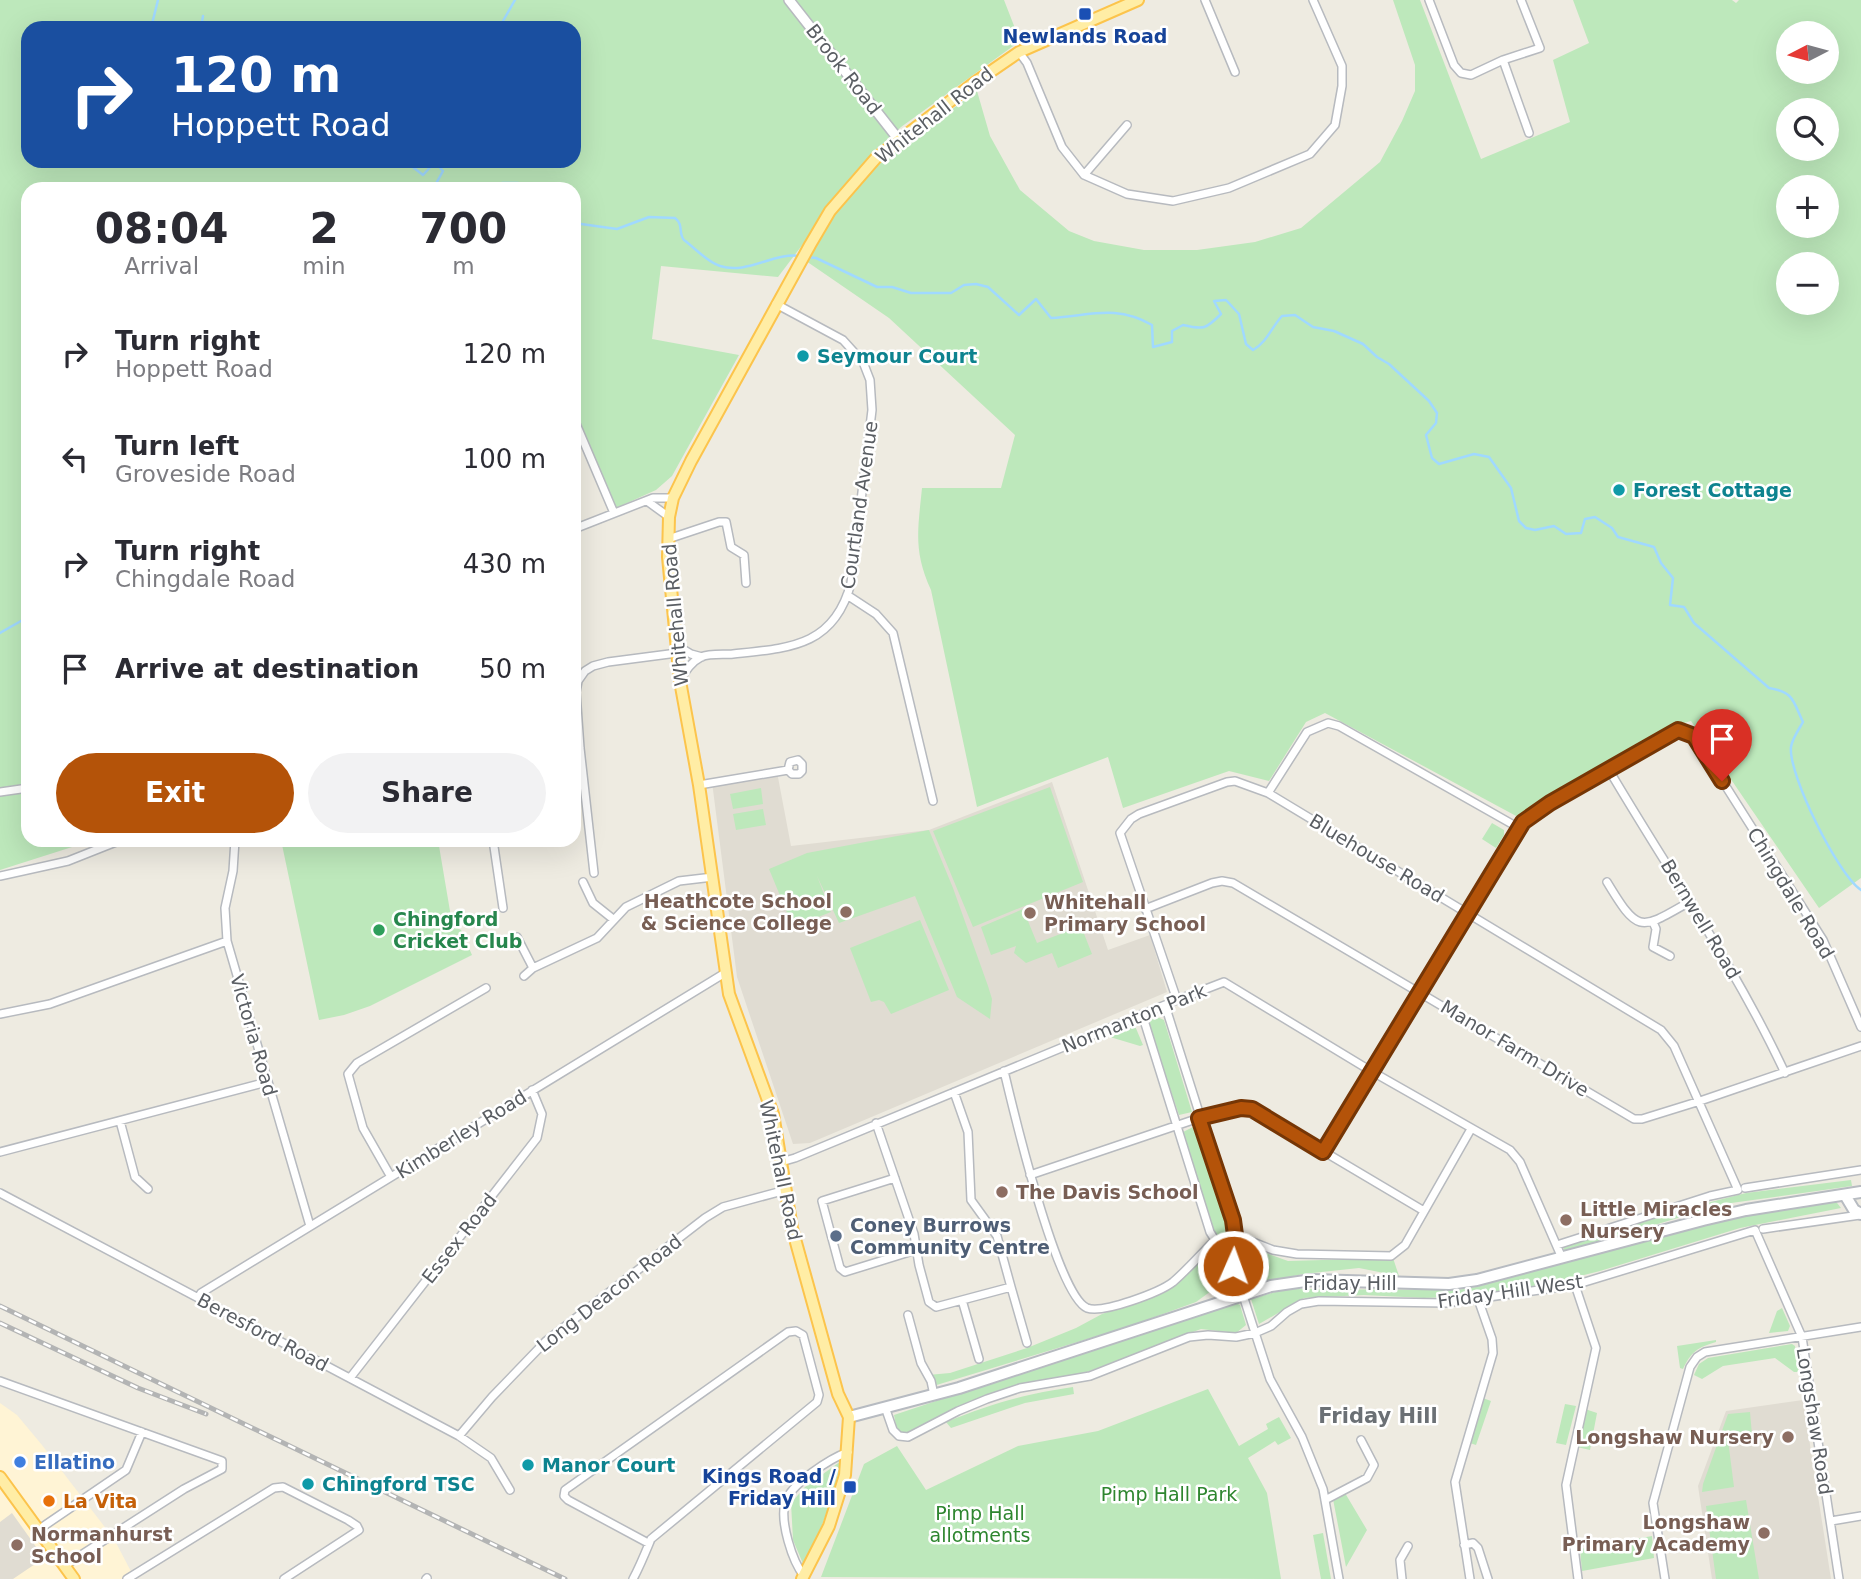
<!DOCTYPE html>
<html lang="en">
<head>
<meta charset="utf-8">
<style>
  body { margin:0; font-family:"DejaVu Sans",sans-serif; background:#f2f2f3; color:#2b2b33; height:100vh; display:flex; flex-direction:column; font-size:26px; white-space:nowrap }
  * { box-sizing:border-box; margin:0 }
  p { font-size:23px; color:#7c7c81 }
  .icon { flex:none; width:38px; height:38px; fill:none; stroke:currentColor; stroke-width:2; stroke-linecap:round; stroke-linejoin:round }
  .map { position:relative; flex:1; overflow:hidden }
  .side { position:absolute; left:21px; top:182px; width:560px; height:665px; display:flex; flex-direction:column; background:#fff; border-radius:21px; box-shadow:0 7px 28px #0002 }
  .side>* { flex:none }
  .top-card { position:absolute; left:21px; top:21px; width:560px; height:147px; border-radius:21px; box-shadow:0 7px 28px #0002; background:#1a4fa0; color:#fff; overflow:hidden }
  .needle { width:46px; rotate:264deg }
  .tools { position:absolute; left:1776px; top:21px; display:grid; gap:14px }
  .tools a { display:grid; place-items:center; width:63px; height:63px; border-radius:50%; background:#fff; box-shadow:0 7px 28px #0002; font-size:35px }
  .pin { position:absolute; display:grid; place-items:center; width:60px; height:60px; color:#fff; margin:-72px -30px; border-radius:50% 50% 50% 0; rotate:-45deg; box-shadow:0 0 7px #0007 }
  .pin .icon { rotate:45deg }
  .me { position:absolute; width:77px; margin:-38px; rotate:2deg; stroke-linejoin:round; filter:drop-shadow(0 0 5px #0008) }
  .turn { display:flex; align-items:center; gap:24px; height:147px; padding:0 35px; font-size:32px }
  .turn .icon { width:91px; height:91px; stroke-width:2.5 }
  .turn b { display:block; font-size:49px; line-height:60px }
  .eta { display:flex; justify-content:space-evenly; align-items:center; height:119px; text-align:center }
  .eta b { font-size:42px; font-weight:600; line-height:49px }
  .primary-button { display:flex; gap:14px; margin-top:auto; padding:14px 35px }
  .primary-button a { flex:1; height:80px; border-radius:42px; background:#b45309; color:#fff; font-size:28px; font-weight:600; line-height:80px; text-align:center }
  .primary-button a+a { background:#f2f2f3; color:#2b2b33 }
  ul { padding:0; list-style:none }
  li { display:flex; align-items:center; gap:21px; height:105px; padding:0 35px }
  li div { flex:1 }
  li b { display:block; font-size:26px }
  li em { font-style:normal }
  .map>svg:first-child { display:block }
  .commercial { fill:#fff4d5 }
  .education { fill:#e0dcd2 }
  .green { fill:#bde8bb; fill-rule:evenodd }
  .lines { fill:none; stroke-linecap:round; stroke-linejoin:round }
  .stream { stroke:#a0d9ff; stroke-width:2.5 }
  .minor-casing { stroke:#b7babf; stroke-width:10 }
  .tertiary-casing { stroke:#b7babf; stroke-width:12 }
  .secondary-casing { stroke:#b7bbc1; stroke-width:14 }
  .primary-casing { stroke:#fcc44c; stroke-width:14 }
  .minor { stroke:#fff; stroke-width:7 }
  .tertiary { stroke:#fff; stroke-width:9 }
  .secondary { stroke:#fff; stroke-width:10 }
  .primary { stroke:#ffeda5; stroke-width:10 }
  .rail-casing { stroke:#b3b4b4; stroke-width:5 }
  .rail { stroke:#fff; stroke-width:2.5; stroke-dasharray:8; stroke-linecap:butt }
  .route-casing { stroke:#753606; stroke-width:18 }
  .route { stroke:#b45309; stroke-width:12 }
  .transit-dot { fill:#1a4fb4; stroke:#fff; stroke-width:2.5 }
  .culture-dot { fill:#0f9aa8; stroke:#fff; stroke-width:2.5 }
  .education-dot { fill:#8d6e63; stroke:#fff; stroke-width:2.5 }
  .leisure-dot { fill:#2e9e5b; stroke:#fff; stroke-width:2.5 }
  .service-dot { fill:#5c6f8a; stroke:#fff; stroke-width:2.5 }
  .shop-dot { fill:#3f7fe0; stroke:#fff; stroke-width:2.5 }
  .food-dot { fill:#e8710a; stroke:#fff; stroke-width:2.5 }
  .labels { text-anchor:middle; stroke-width:5; stroke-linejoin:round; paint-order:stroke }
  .transit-label { font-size:19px; font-weight:bold; fill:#164399; stroke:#fff }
  .street-label { font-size:19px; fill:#5a5e63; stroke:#fff }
  .culture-label { font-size:19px; font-weight:bold; fill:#0d838f; stroke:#fff; text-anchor:start }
  .education-label { font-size:19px; font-weight:bold; fill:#785e54; stroke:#fff; text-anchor:start }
  .leisure-label { font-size:19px; font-weight:bold; fill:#27864d; stroke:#fff; text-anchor:start }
  .service-label { font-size:19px; font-weight:bold; fill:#4e5e75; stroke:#fff; text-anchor:start }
  .shop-label { font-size:19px; font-weight:bold; fill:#366cbe; stroke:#fff; text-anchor:start }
  .park-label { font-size:19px; fill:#2e862f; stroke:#fff }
  .food-label { font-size:19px; font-weight:bold; fill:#c56008; stroke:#fff; text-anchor:start }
  .neighbourhood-label { font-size:21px; font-weight:bold; fill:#6b7075; stroke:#fff }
</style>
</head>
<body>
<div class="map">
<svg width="1861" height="1579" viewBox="0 0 1861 1579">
  <rect width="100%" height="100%" fill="#eeebe1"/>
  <path class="commercial" d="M0 1403 17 1415 42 1445 114 1539 135 1579H0Z"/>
  <path class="education" d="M777 772 791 846 929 830 1052 782 1108 950 1150 935 1167 992 810 1143 793 1144 737 977 712 782Z
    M1803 1400 1831 1579H1712L1698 1486 1726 1411Z
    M12 1513 44 1558 13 1579H0V1522Z"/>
  <path class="green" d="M0 0H1004L1020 41 901 127 869 157 825 207 806 240 778 277 661 266 652 339 739 355 672 476 656 490 616 508 574 407V189H28V840H94L0 870ZM28 28H574V161H28Z
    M1393 0H1420L1481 159 1570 122 1553 60 1589 43 1573 0H1732L1736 3 1739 0H1861V878L1819 908 1691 721 1665 728 1518 817 1325 713 1306 722 1269 781 1229 771 1123 808 1108 757 977 807 931 590C913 551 918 529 922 488H1001L1015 435 889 318 806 261 828 219 876 165 977 91 990 136 1020 190 1069 231 1094 241 1144 250H1197L1255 242 1301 228 1380 162 1402 121 1415 91V65ZM1788 33H1827V72H1788ZM1788 110H1827V149H1788ZM1788 187H1827V226H1788ZM1788 264H1827V303H1788Z
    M1050 787 1083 882 973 927 933 831Z
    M761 788 763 804 733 809 730 794Z
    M763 809 766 825 736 830 733 814Z
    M1492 823 1504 830V835L1496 848 1482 839Z
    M929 830 953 888 988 986 992 999 990 1019 957 997 915 896 839 923 817 876 831 912 793 927 769 869 807 853Z
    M281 840H438L451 917 457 928 461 930 472 955 370 1006 344 1015 319 1020Z
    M1023 909 1037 943 1081 926 1092 954 1058 968 1052 953 1026 963 1014 953 1016 946 991 955 981 927Z
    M920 920 949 990 891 1014 884 1002 879 1000 871 1002 850 948Z
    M1153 1015 1164 1020 1192 1112 1179 1115 1148 1024Z
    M1135 1026 1143 1045 1140 1046 1110 1037Z
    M1193 1127 1198 1131 1230 1229 1225 1238 1215 1234 1183 1132Z
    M1851 1180 1852 1186 1724 1204 1565 1252 1563 1247 1683 1209 1746 1193Z
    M1834 1199 1841 1208 1740 1228 1600 1271 1560 1281 1478 1296 1424 1298 1364 1295 1304 1298 1259 1324 1251 1299 1286 1289 1458 1290 1476 1287 1745 1214Z
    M1239 1243 1288 1261 1393 1258 1399 1276 1359 1268 1303 1274 1247 1286 1234 1248Z
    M1212 1249 1221 1251 1227 1259 1229 1278 1196 1302 1130 1326 930 1387 928 1375 950 1373 1027 1348 1076 1328 1102 1314 1162 1293 1172 1287Z
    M1234 1302 1240 1305 1246 1325 1236 1333 1201 1329 1079 1375 1010 1388 968 1402 915 1434 904 1436 897 1431 894 1415Z
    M1782 1308 1790 1326 1788 1331 1769 1333 1777 1311Z
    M1716 1340V1342C1698 1347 1691 1352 1683 1369L1680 1368 1677 1346Z
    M1792 1344 1795 1346 1799 1372H1794L1775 1358 1723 1366 1702 1379 1694 1375 1699 1364 1708 1358Z
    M1073 1387 1074 1394 1025 1403 951 1428 946 1422C991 1404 1024 1394 1073 1387Z
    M1208 1389 1239 1446 1268 1429 1266 1424 1279 1417 1291 1438 1278 1445 1275 1441 1248 1458 1267 1493 1281 1579 821 1577 864 1464 897 1446 926 1490 1018 1446 1098 1431Z
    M1480 1397 1491 1401 1476 1445 1467 1442Z
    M1565 1404 1576 1406 1566 1445 1556 1443Z
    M1585 1409 1597 1413 1590 1450 1577 1447Z
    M1750 1412 1752 1435 1728 1440 1734 1487 1702 1492 1703 1484 1728 1414Z
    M841 1461C833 1498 821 1532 804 1566L793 1540 791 1503 805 1487Z
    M1345 1493 1367 1530 1346 1567 1333 1499Z
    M1746 1500 1759 1579H1716L1706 1506Z
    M1323 1533 1331 1579H1321L1313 1535Z
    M1652 1536 1654 1558 1582 1571 1580 1549Z"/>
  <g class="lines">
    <path class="stream" d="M151 28 158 0
      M201 28 203 16
      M499 28 515 0
      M328 161 331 163 336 161
      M405 161 423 175 435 162 443 171 433 189
      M494 189 502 183H518L519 189
      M574 223 617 229 649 217 675 218C684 225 678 233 684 240 695 248 707 262 720 266 747 275 774 252 800 256
      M807 257 816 258 877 287H892L911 293H951L964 285 976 284 988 287 1019 315 1036 299 1051 318C1090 316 1115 304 1152 325L1153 347 1172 342V331L1183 325C1204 330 1206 329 1221 314L1214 301 1226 300 1239 314 1246 344 1253 350C1267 342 1271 328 1282 316L1295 315 1313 327 1334 331 1363 344 1377 357 1389 364 1429 401 1437 413 1436 423 1426 435 1432 458 1439 464 1474 454 1489 457 1511 488 1519 521 1526 528 1535 530 1554 526 1566 534 1581 533 1585 519 1595 517 1612 528 1618 537 1654 547 1661 563 1673 578 1670 605 1684 607 1694 623 1769 688C1794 692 1793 701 1803 722 1799 729 1792 739 1791 747 1788 774 1838 875 1861 890
      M0 633 28 617"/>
    <g class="minor-casing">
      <path id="minor" d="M1205 0 1235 72
        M1429 0 1454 65 1461 73 1471 75 1503 60 1540 48 1521 0
        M1019 52 1027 63 1062 147 1084 175 1127 194 1173 201 1229 188 1310 154 1335 125 1342 86V66L1313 0
        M1503 60 1529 133
        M1084 175 1127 125
        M574 419 614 513
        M647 501 669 517
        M574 529 653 498H673
        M668 539 719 522H726L731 547 744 555 746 583
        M847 595 876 614 893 633 933 801
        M676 645 691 654 702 657
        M680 681C685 671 691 662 701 657 710 653 724 655 733 654 789 648 834 647 851 583L872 410 870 380 863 362 843 340 776 304
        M1609 770C1668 870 1735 966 1785 1073
        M699 785 788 770 790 762 798 760 802 764V771L799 774H792L788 770
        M0 792 28 788
        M1268 793 1307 732 1328 723 1339 726 1519 828
        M235 840 233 871 225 908 227 941 310 1226
        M493 840 503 908
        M594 873 580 748 576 692 578 681 585 671 593 666 608 662 677 653
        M0 876 68 861 121 840
        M583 882 593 903 613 919
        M1607 882C1639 935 1640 930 1691 901
        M1145 909 1212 883 1222 881 1233 883 1634 1119H1642L1700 1101 1861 1046
        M1653 922 1656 929 1653 947 1670 956
        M517 937 533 968
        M524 976 533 968 597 938 626 907 679 881 713 877
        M1177 1000 1120 833 1131 819 1139 814 1227 782 1235 781 1268 793 1661 1030 1674 1046 1738 1190 1710 1196 1557 1245
        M1165 1005 1233 1220 1235 1235 1227 1246
        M0 1014 50 1004 227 941
        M1142 1014 1210 1232 1215 1240 1227 1246 1270 1379 1302 1437 1323 1489 1339 1579
        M1004 1071C1013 1109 1057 1295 1087 1308 1103 1314 1160 1292 1173 1282 1188 1269 1201 1254 1215 1240
        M120 1121 135 1177 148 1189
        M876 1123 914 1234 919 1265 929 1302 936 1307 1011 1287 997 1236 971 1200 968 1132 954 1092
        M0 1152 267 1082
        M1323 1152 1519 828 1550 803 1678 730 1694 736 1823 940 1861 1027
        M781 1162 795 1158 1177 1000 1224 982 1371 1071 1510 1150 1520 1162 1562 1258
        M1030 1175 1199 1118 1241 1108 1252 1109 1424 1211
        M391 1177 363 1128 348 1074 357 1063 486 988
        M895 1178 822 1201 840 1268 845 1272 916 1250
        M1745 1188 1861 1170
        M0 1193 459 1436 491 1458 510 1490
        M1763 1229 1860 1215
        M1235 1235 1273 1250 1297 1254 1391 1256 1405 1245 1471 1129
        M1575 1285 1596 1348 1566 1485 1578 1579
        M1011 1287 1027 1343
        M198 1298 201 1293 725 973
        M962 1300 979 1359
        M908 1315 921 1363 931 1381 934 1395
        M350 1378 537 1138 542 1114 532 1090
        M0 1381 222 1461V1469L184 1489 64 1566
        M885 1407 893 1430 899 1436 908 1437 958 1411 987 1399 1020 1388 1090 1376 1189 1337 1208 1335 1236 1337 1255 1333 1271 1326 1287 1312 1301 1304 1319 1301 1446 1303 1575 1285 1755 1230 1802 1337 1839 1579
        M459 1436 492 1397 546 1341 705 1218 723 1207 786 1190
        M1325 1500 1367 1478 1374 1465 1361 1440
        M1831 1521 1861 1516
        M38 1530 126 1470 142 1432
        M1464 1545 1473 1543 1478 1548 1488 1579
        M804 1576C792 1561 780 1522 785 1503 790 1484 831 1458 848 1452
        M127 1579 274 1488 283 1487 348 1520 357 1526 359 1530 284 1579
        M426 1579 427 1578
        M633 1579C640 1566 646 1551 651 1539L817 1402 819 1395 803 1335 796 1331 788 1332 565 1490 564 1496 568 1500 648 1543
        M1402 1579 1400 1560 1408 1546
        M1470 1579 1455 1482 1493 1353 1492 1339 1478 1299
        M1665 1579 1653 1503 1690 1367 1697 1357 1705 1352 1861 1327"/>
    </g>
    <g class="tertiary-casing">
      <path id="tertiary" d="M789 0 899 140"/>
    </g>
    <g class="secondary-casing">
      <path id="secondary" d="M1845 1195 1854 1210 1861 1214
        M849 1417 959 1388 1271 1286 1312 1280 1449 1284 1477 1280 1703 1220 1746 1210 1861 1192"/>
    </g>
    <g class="primary-casing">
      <path id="primary" d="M0 1477 74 1579
        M802 1579 829 1526 845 1475 849 1417 838 1394 792 1228 773 1114 729 994 699 785 680 681 668 557 669 517 673 498 691 461 810 245 830 211 876 158 974 83 1019 52 1138 0"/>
    </g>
    <use href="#minor" class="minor"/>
    <use href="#tertiary" class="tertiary"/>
    <use href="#secondary" class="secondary"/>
    <use href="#primary" class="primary"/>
    <g class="rail-casing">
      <path id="rail" d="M0 1306 565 1579
        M0 1323 138 1388 206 1414"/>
    </g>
    <use href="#rail" class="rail"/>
  </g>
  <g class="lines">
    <g class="route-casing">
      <path id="route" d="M1233 1266 1227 1246 1235 1235 1233 1220 1199 1118 1241 1108 1252 1109 1323 1152 1523 822 1550 803 1678 730 1694 736 1722 781"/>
    </g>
    <use href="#route" class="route"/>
  </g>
  <g class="transit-dot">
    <rect x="1078" y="7" width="14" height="14" rx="3.5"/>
    <rect x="843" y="1480" width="14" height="14" rx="3.5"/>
  </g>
  <g class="culture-dot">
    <circle cx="803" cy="356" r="7"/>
    <circle cx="1619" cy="490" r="7"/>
    <circle cx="528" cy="1465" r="7"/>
    <circle cx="308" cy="1484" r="7"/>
  </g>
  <g class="education-dot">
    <circle cx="846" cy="912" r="7"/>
    <circle cx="1030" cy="913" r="7"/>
    <circle cx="1002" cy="1192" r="7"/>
    <circle cx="1566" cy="1220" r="7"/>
    <circle cx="1788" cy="1437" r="7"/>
    <circle cx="1764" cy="1533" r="7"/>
    <circle cx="17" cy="1545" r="7"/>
  </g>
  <circle class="leisure-dot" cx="379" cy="930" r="7"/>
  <circle class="service-dot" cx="836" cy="1236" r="7"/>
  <circle class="shop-dot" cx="20" cy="1462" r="7"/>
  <circle class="food-dot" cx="49" cy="1501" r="7"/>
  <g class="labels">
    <g class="transit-label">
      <text x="1085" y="43">Newlands Road</text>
      <text x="836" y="1483" text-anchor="end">Kings Road /<tspan x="836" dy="22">Friday Hill</tspan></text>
    </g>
    <g class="street-label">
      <text transform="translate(844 69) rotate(52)" y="7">Brook Road</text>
      <text transform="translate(934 115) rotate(-38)" y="7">Whitehall Road</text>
      <text transform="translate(859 505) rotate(-82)" y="7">Courtland Avenue</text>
      <text transform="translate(675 615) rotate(-95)" y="7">Whitehall Road</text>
      <text transform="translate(1377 858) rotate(31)" y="7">Bluehouse Road</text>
      <text transform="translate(1791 893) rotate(59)" y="7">Chingdale Road</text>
      <text transform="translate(1701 919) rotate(59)" y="7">Bernwell Road</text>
      <text transform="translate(1134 1018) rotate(-22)" y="7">Normanton Park</text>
      <text transform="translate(254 1035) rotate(74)" y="7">Victoria Road</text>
      <text transform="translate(1515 1048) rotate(31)" y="7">Manor Farm Drive</text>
      <text transform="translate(461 1134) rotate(-32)" y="7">Kimberley Road</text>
      <text transform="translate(781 1170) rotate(78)" y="7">Whitehall Road</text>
      <text transform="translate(459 1238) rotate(-52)" y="7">Essex Road</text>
      <text x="1350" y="1290">Friday Hill</text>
      <text transform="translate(1510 1291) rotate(-8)" y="7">Friday Hill West</text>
      <text transform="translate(609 1293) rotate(-38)" y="7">Long Deacon Road</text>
      <text transform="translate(263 1332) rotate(28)" y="7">Beresford Road</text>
      <text transform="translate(1815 1421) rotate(81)" y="7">Longshaw Road</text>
    </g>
    <g class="culture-label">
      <text x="817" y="363">Seymour Court</text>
      <text x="1633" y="497">Forest Cottage</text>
      <text x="542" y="1472">Manor Court</text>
      <text x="322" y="1491">Chingford TSC</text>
    </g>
    <g class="education-label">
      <text x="832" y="908" text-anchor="end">Heathcote School<tspan x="832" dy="22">&amp; Science College</tspan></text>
      <text x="1044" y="909">Whitehall<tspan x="1044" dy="22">Primary School</tspan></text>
      <text x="1016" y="1199">The Davis School</text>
      <text x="1580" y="1216">Little Miracles<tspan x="1580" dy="22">Nursery</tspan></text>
      <text x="1774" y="1444" text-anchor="end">Longshaw Nursery</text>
      <text x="1750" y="1529" text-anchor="end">Longshaw<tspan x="1750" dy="22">Primary Academy</tspan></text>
      <text x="31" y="1541">Normanhurst<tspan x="31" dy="22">School</tspan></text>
    </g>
    <g class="leisure-label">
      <text x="393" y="926">Chingford<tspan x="393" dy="22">Cricket Club</tspan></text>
    </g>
    <g class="service-label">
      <text x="850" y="1232">Coney Burrows<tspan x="850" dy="22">Community Centre</tspan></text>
    </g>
    <g class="shop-label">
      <text x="34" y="1469">Ellatino</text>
    </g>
    <g class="park-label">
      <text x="1169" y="1501">Pimp Hall Park</text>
      <text x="980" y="1520">Pimp Hall<tspan x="980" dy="22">allotments</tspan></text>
    </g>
    <g class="food-label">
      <text x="63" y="1508">La Vita</text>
    </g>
    <g class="neighbourhood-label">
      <text x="1378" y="1423">Friday Hill</text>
    </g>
  </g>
</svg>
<div class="tools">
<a><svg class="needle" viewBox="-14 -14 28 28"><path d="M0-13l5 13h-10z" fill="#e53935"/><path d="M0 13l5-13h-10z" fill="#7c7c81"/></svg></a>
<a><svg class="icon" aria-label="search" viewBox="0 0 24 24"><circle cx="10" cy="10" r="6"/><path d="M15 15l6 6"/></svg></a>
<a>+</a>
<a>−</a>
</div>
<div class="pin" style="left:1722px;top:781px;background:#d93025"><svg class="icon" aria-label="arrive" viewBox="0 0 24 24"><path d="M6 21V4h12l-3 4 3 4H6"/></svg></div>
<svg class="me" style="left:1233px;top:1266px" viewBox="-20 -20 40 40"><circle r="17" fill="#b45309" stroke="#fff" stroke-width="3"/><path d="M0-11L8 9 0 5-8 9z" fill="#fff"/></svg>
<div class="top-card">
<div class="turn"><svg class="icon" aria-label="right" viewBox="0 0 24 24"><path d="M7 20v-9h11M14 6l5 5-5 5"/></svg><div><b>120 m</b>Hoppett Road</div></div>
</div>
<section class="side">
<div class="eta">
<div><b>08:04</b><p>Arrival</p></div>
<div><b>2</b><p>min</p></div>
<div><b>700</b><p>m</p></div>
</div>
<ul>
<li><svg class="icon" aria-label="right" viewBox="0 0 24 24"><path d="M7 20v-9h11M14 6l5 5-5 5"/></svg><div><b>Turn right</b><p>Hoppett Road</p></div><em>120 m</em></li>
<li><svg class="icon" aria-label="left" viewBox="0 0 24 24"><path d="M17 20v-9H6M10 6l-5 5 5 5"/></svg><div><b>Turn left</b><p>Groveside Road</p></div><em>100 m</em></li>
<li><svg class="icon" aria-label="right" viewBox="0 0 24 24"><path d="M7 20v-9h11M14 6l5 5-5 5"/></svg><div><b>Turn right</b><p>Chingdale Road</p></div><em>430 m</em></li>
<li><svg class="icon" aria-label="arrive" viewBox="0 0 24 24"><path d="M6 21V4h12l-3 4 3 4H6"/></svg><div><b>Arrive at destination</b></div><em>50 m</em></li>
</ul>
<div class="primary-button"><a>Exit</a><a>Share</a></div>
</section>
</div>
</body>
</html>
